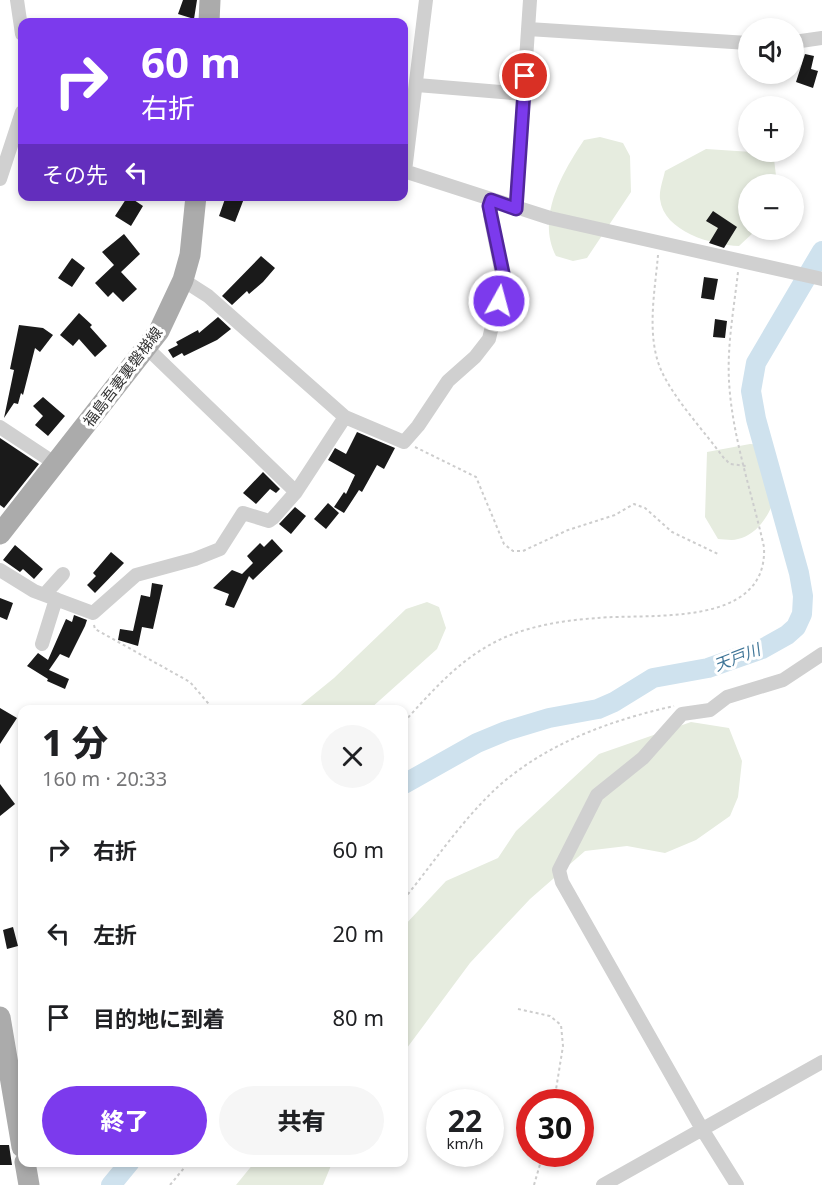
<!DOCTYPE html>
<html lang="ja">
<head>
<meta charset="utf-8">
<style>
  body { margin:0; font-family:"Noto Sans","Noto Sans JP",sans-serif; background:#f6f6f6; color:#202124; height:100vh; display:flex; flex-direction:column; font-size:22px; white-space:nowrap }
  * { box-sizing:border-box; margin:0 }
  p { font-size:20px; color:#757577 }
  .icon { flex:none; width:33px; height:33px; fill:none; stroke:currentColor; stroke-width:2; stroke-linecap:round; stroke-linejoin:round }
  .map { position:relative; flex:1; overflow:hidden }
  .panel { position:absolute; left:18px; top:705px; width:390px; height:462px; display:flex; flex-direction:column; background:#fff; border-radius:12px; box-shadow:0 3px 9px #0003 }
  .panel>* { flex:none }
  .hud { position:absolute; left:18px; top:18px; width:390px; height:183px; border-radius:12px; box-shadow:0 3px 9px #0003; background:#7c3aed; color:#fff; overflow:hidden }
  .fabs { position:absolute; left:738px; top:18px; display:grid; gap:12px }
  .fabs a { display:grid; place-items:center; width:66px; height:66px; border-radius:50%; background:#fff; box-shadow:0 3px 9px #0003; font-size:30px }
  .speed { position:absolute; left:426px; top:1089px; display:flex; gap:12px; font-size:30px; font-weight:700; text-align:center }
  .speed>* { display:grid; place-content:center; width:78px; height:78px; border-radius:50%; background:#fff; box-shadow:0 3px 9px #0003; line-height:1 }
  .speed small { font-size:15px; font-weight:400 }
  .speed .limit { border:9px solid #d22; background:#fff; color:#111 }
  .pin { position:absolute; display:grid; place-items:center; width:51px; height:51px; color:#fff; margin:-26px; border:3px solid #fff; border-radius:50%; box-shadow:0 2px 6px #0007 }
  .me { position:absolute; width:66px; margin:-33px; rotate:7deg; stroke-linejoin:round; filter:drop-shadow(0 0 4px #0008) }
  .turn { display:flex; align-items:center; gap:21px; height:126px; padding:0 24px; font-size:27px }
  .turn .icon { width:78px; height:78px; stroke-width:2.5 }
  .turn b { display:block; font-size:42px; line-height:51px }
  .then { display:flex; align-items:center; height:57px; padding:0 24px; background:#0003; gap:12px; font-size:22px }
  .round { display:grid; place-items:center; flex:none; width:63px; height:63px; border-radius:32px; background:#f6f6f6 }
  .summary { display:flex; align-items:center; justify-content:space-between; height:102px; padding:0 24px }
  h1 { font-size:36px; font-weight:800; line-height:45px }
  .button { display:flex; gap:12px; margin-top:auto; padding:12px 24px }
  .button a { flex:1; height:69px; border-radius:36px; background:#7c3aed; color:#fff; font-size:24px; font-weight:800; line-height:69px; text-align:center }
  .button a+a { background:#f6f6f6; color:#202124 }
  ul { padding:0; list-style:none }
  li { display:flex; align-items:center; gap:18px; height:84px; padding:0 24px }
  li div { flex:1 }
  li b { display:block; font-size:22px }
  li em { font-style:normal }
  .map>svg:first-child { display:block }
  .green { fill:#e6ecdf }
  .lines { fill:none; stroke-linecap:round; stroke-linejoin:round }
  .river { stroke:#cfe2ee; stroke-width:20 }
  .building { fill:#1a1a1a }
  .path { stroke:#cdcdcd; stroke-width:2; stroke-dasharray:3 3; stroke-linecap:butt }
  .street { stroke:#d0d0d0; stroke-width:14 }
  .primary { stroke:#ababab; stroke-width:21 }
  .route-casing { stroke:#51269a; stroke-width:15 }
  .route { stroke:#7c3aed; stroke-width:10 }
  .labels { text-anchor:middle; stroke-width:6; stroke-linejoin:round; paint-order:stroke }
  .street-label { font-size:15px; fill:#333; stroke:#fff }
  .water-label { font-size:16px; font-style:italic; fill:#3f7597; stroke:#fff }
</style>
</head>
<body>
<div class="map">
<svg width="822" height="1185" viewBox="0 0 822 1185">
  <rect width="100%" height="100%" fill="#fff"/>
  <path class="green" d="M600 137 623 143 630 156 631 192 587 258 573 261 556 256C536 218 562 173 584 140Z
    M706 149 752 152 774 159 777 184H748V230H756L739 246C712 245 664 232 660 199 659 190 663 180 665 171Z
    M750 444 764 445C767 449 773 455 775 460 785 487 767 533 738 539 732 541 724 539 718 539L705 517 707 452Z
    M427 602 439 607 446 628 437 649 370 709H296L334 678 406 609Z
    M691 722 729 728 742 761 738 797 730 816 696 840 665 853 627 846 585 851 530 899 470 963 404 1052V926L446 881 498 858 516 831 599 754Z
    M254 1163V1162L332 1163 323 1185H236Z"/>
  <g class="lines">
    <path class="river" d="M404 784 477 743 506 731 549 718 598 709 614 702 653 678 708 668 762 649 787 635 796 627 802 614 803 596 799 573 756 419 751 391 756 363 822 251
      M111 1185 130 1162"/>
  </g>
  <path class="building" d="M183 0H197L194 19 178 14Z
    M805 54 814 56 811 69 818 71 813 88 796 82Z
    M128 196 143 206 131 226 115 216Z
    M226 196H245L235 222 219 216Z
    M713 211 737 227 724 248 709 243 718 228 706 221Z
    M124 234 140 254 121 272 137 289 123 302 113 292 108 297 95 283 114 265 102 252Z
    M261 256 275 268 263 282 249 294 247 291 232 305 222 296Z
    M72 258 85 268 72 287 58 278Z
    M704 277 718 279 714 300 701 298Z
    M79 313 92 325 90 327 107 346 95 357 79 339 73 346 60 335Z
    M218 317 231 329 217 340 184 356 182 353 173 358 168 350 178 345 176 342 198 330 199 333Z
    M715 319 727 321 725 338 713 337Z
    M19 325 43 328 53 335 40 352 35 348 23 395 21 393 18 404 14 403 4 418 14 370 10 369Z
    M43 397 65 416 48 436 35 425 43 416 33 406Z
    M357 432 395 448 384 469 377 465 362 492 359 490 344 513 334 507 344 492 346 494 355 475 328 460 335 448 346 454Z
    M0 438 39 464 4 508 0 505Z
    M263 472 280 489 276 493 270 489 256 504 243 493Z
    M328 503 339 513 326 529 314 519Z
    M295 507 306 516 291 534 279 524Z
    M272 539 283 551 253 580 249 576 234 608 225 605 229 594 213 588 232 570 242 574 253 563 247 556 260 543 264 547Z
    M15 545 43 569 34 579 23 569 20 572 3 560Z
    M111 552 124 563 95 593 87 585 96 576 93 573Z
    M152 583 163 585 153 629 142 627 138 646 118 640 120 629 133 631 141 595 150 597Z
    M0 598 13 603 7 620 0 617Z
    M74 615 87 620 85 626 69 658 60 654 49 670 69 679 65 689 47 681 48 679 27 666 38 653 48 660 66 619 72 622Z
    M0 708 17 718 0 744Z
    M0 784 15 804 0 816Z
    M13 927 18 946 7 949 3 930Z
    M0 1145H9L12 1165H0Z"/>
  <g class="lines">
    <path class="path" d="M658 255C655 291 646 335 661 370 674 399 704 431 723 457L730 464 746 466
      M415 447 476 477 504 544 513 551H523L568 530 615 515 634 504 645 508 672 532 718 554
      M94 625 95 629 190 682 214 710
      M404 722C435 688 464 654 508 636 535 625 567 620 597 618 648 613 768 629 764 547 752 493 732 437 729 381 727 345 734 308 738 272
      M404 899C435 861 464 817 501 784 550 742 612 720 674 706
      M518 1009 550 1016 561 1025 563 1046 554 1102
      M170 1185 189 1162
      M534 1185 543 1154"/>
    <path class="street" d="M17 0 22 34
      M528 29 748 43
      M794 42 822 38
      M417 85 524 94
      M404 171 550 218 822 279
      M405 171 426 0
      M0 179 22 112
      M516 209 530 0
      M183 280 208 296 345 417 404 442 418 426 448 381 475 357 489 339 503 279 490 215 491 200
      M147 348 296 492
      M0 427 56 464
      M0 570 34 591 93 613 136 575 195 559 220 549 243 513 269 521 273 518 296 492 345 417
      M45 594 63 574
      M42 644 56 599
      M603 1185 822 1062
      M737 1185 702 1129 562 882 559 870 597 795 643 758 682 714 710 710 727 697 783 680 822 654"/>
    <path class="primary" d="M209 22 210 0
      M0 534 159 331 183 280 190 255 196 196
      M0 1017 22 1147
      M25 1162 29 1185"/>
  </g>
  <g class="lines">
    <g class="route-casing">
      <path id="route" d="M499 301 503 273 489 206 491 200 516 209 525 76"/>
    </g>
    <use href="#route" class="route"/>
  </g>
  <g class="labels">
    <g class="street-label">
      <text transform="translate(123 377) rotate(-53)" y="5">福島吾妻裏磐梯線</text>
    </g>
    <g class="water-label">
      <text transform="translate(737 657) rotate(-21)" y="6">天戸川</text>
    </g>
  </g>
</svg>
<div class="fabs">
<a><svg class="icon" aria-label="sound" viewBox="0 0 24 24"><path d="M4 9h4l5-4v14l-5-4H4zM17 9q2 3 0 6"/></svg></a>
<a>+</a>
<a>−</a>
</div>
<div class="speed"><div>22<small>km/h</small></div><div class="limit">30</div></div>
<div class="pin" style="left:525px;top:76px;background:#d93025"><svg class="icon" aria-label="arrive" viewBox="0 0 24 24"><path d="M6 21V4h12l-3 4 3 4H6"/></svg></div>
<svg class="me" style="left:499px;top:301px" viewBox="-20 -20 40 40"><circle r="17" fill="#7c3aed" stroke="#fff" stroke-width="3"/><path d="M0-11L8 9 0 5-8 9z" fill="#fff"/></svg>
<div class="hud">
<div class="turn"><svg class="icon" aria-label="right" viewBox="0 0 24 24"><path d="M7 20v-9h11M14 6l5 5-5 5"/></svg><div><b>60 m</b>右折</div></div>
<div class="then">その先<svg class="icon" aria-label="left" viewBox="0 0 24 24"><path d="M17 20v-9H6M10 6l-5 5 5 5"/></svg></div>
</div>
<section class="panel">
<div class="summary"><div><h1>1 分</h1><p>160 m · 20:33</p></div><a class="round"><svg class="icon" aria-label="close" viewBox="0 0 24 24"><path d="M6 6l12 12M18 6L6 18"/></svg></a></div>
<ul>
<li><svg class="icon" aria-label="right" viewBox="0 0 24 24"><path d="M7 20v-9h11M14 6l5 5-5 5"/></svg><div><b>右折</b></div><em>60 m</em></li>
<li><svg class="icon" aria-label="left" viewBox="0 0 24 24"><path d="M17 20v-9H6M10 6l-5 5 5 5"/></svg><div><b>左折</b></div><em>20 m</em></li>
<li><svg class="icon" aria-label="arrive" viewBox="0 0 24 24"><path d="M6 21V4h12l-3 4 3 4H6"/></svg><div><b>目的地に到着</b></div><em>80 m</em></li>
</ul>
<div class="button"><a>終了</a><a>共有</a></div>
</section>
</div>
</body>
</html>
